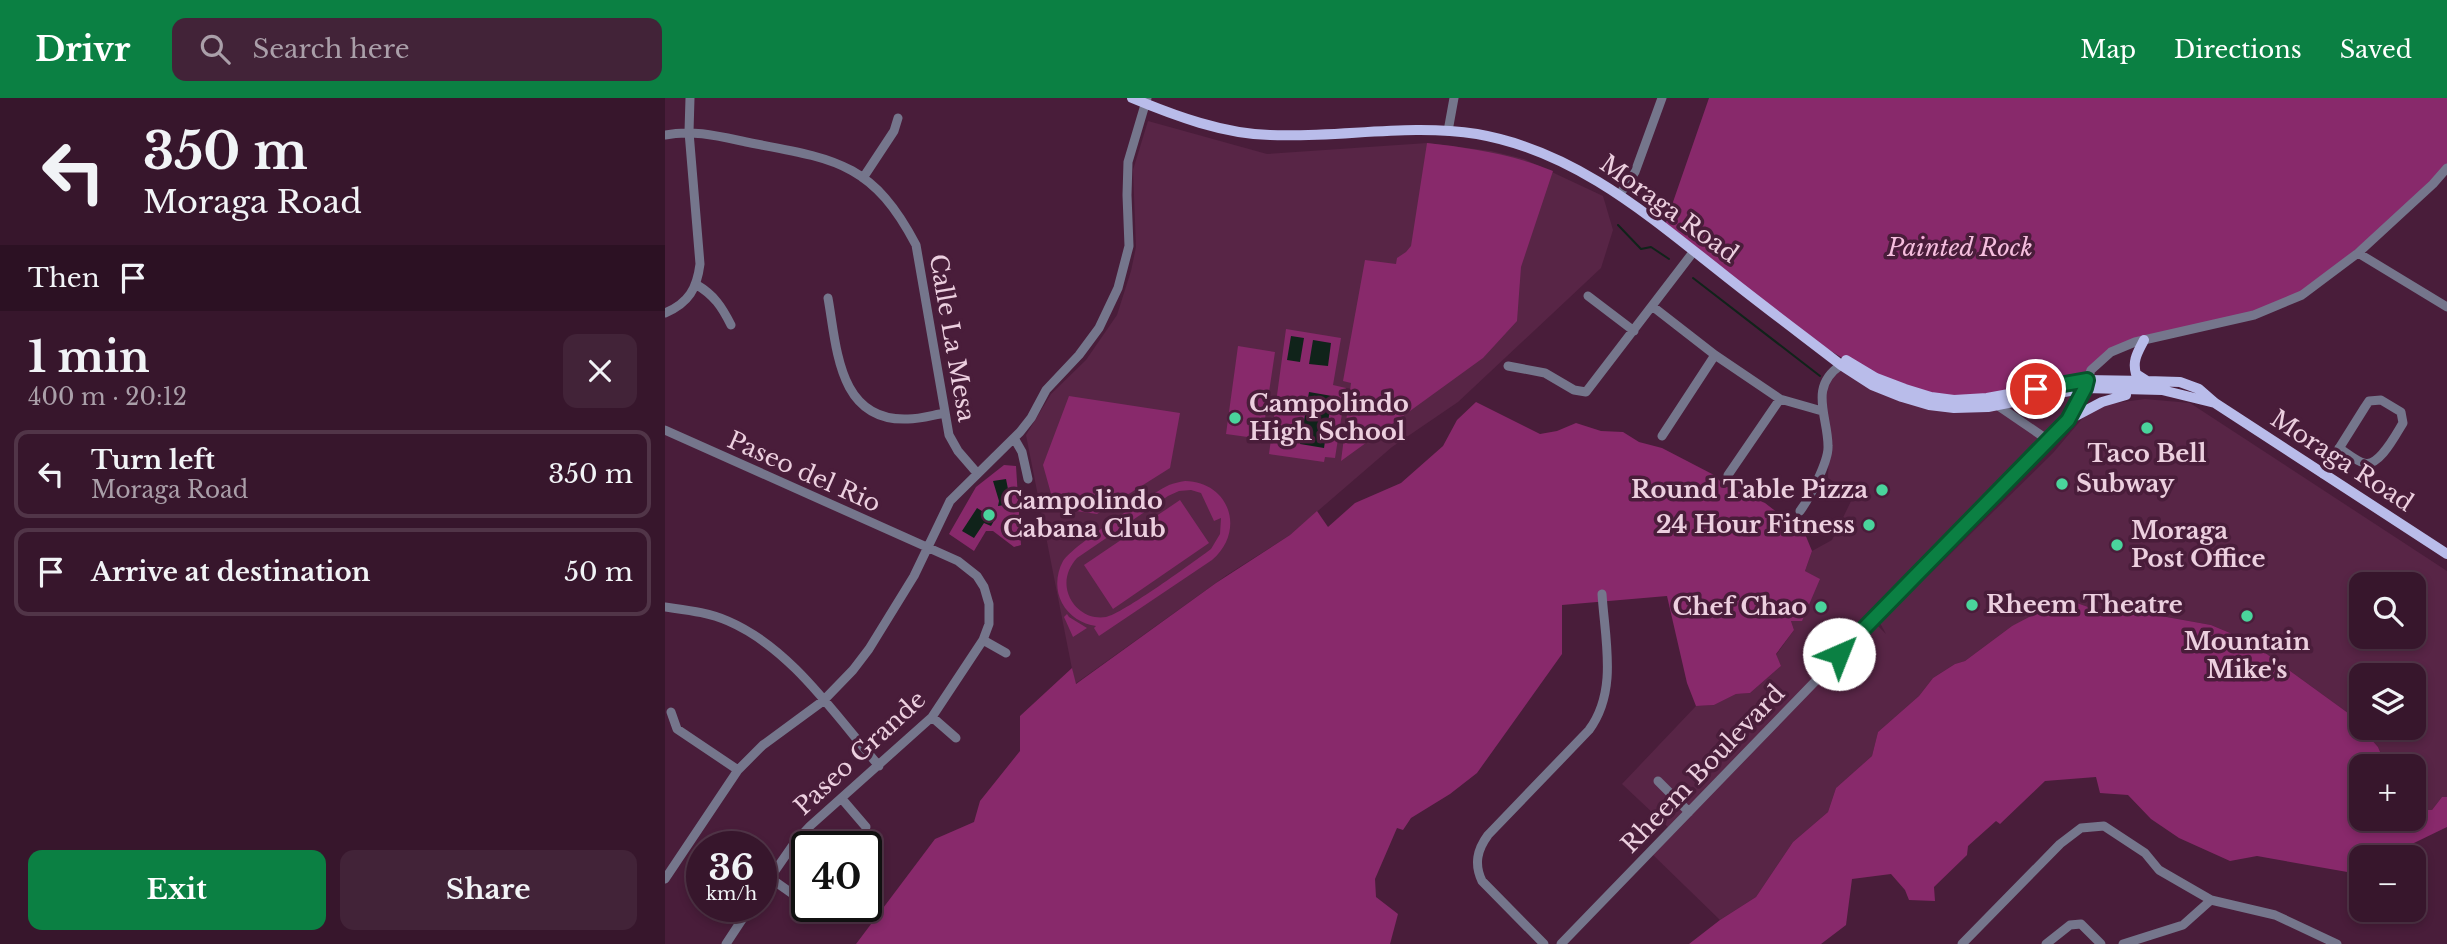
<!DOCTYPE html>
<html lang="en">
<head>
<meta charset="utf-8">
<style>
  body { margin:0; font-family:"Libre Baskerville",serif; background:#422338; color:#f1f3f6; height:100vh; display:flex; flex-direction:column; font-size:26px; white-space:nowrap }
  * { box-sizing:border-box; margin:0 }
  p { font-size:23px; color:#aa9fa9 }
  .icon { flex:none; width:38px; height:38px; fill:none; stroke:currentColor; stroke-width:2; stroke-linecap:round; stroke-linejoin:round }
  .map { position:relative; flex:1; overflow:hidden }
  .sheet { display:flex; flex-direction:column; background:#37162c; width:665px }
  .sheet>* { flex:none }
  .top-card { background:#37162c; color:#f1f3f6; overflow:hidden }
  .fabs { position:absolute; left:1684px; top:474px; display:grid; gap:14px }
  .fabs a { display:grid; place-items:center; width:77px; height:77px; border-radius:14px; background:#37162c; box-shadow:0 4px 10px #0003,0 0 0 2px #513548; font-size:35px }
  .speed { position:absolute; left:21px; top:733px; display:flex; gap:14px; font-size:35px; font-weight:700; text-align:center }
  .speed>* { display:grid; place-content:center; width:91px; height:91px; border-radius:50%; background:#37162c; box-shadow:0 4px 10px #0003,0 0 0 2px #513548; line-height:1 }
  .speed small { font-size:18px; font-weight:400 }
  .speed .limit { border:4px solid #111; border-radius:10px; background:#fff; color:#111 }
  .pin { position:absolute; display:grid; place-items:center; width:60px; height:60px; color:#fff; margin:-30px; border:4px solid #fff; border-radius:50%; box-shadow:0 2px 7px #0007 }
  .me { position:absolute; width:77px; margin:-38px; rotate:44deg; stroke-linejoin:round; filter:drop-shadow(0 0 5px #0008) }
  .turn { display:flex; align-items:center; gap:24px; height:147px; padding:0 28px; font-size:32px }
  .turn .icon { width:91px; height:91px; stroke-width:2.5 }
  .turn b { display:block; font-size:49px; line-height:60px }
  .then { display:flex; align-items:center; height:66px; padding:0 28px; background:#0003; gap:14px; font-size:26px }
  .round { display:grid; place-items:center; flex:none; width:74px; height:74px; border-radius:14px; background:#422338 }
  .headline { display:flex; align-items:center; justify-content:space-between; height:119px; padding:0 28px }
  h1 { font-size:42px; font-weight:700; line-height:52px }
  .cta { display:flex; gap:14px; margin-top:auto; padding:14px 28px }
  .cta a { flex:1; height:80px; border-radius:14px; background:#0b8043; color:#fff; font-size:28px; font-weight:700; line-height:80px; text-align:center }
  .cta a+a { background:#422338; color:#f1f3f6 }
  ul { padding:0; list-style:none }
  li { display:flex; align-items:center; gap:21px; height:88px; margin:0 14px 10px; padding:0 14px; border:4px solid #513548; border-radius:14px }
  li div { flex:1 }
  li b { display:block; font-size:26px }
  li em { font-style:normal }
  header { display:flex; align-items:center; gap:42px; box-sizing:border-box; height:98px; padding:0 35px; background:#0b8043; color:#fff }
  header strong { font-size:33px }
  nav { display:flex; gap:38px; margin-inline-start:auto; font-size:24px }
  .search { width:490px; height:63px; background:#422338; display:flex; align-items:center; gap:18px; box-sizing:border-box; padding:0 24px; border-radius:14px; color:#aa9fa9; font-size:26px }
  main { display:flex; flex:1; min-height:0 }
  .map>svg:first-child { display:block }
  .built { fill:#582546; fill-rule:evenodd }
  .green { fill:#88296b; fill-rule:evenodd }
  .water { fill:#10231a }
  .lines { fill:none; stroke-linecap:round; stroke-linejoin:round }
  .stream { stroke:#10231a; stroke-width:2 }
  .minor { stroke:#75768c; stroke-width:9 }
  .major { stroke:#b9bcea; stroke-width:10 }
  .route-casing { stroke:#07532c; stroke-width:18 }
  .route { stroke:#0b8043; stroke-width:12 }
  .poi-dot { fill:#4ad49c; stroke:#491d3a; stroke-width:2.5 }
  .labels { text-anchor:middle; stroke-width:7; stroke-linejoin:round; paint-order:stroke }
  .street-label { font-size:24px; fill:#eccfdf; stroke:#491d3a }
  .park-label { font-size:24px; font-style:italic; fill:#f5bede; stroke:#491d3a }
  .poi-label { font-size:24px; font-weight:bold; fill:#eccfdf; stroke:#491d3a; text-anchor:start }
</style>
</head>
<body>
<header>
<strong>Drivr</strong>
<div class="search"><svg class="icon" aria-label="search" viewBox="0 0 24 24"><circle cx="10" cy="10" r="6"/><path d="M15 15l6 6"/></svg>Search here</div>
<nav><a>Map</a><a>Directions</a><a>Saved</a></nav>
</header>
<main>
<section class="sheet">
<div class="top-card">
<div class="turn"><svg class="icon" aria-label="left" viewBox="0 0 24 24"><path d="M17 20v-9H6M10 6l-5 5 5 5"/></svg><div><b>350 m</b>Moraga Road</div></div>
<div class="then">Then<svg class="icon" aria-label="arrive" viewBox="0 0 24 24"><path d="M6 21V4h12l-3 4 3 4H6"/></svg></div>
</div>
<div class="headline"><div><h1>1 min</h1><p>400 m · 20:12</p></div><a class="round"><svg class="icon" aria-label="close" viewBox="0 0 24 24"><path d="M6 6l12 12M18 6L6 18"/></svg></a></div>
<ul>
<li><svg class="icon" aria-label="left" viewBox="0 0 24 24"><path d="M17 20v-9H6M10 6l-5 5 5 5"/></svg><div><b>Turn left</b><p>Moraga Road</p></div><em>350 m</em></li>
<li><svg class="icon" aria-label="arrive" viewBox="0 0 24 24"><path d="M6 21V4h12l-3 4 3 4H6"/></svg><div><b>Arrive at destination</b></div><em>50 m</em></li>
</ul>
<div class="cta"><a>Exit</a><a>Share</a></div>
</section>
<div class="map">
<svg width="1782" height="846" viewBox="0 0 1782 846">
  <rect width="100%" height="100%" fill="#491d3a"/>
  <path class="built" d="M483 23 602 56 762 45 826 53 859 61 938 98 948 132 936 170 793 304 727 349 625 437 562 477 410 586 361 337 386 296 421 262 452 217 466 173 471 149 468 72Z
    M1169 272 1422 282 1409 314 1208 523 1221 536 1215 525 1388 355 1428 308 1480 301 1525 305 1782 473V699H1777L1767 712H1748V668H1721L1713 649 1696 630H1748V578H1696V629L1683 615 1599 554 1565 535 1546 527 1496 518 1434 513 1412 505 1347 528 1300 563 1290 566 1268 580 1254 598 1213 634 1207 658 1171 690 1163 714 1128 744 1091 799 1055 822 985 754 1006 732 957 686 1031 608 1049 607 1071 596 1085 595 1116 568 1111 557 1129 532 1126 523 1154 481 1140 473 1147 453 1167 442 1189 397 1163 380 1164 350 1156 298ZM1696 486H1748V539H1696Z"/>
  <path class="green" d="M1044 0H1782V70L1768 86 1637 197 1589 217 1445 254 1422 282 1289 302 1211 280 1134 234 999 130Z
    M762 45C806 50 847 56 888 73L856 169 852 223 818 260 676 363 686 285 678 283 700 162 731 166 732 160 741 154 746 148Z
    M621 231 676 240 668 287 681 290 670 360 660 359 659 364 604 356Z
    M573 248 610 254 597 341 561 336Z
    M404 298 515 315 505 370 432 416 390 410 378 367Z
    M811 304 875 336 892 333 911 325 936 333 958 334 974 344 997 350 1049 377 1060 388 1100 405 1140 436 1147 453 1140 473 1155 481 1137 523H1126L1129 532 1111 556 1116 568 1085 595 1071 596 1049 607 1031 608 1022 585 1002 498 897 507V556L812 675 785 696 746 720 738 732 732 730 710 781 711 799 733 816 725 846H191L270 741 309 724 315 703 355 653V618L407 570 411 586 551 485 625 437 652 413 663 429 690 405 736 385 778 348 792 322Z
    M339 367 351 368 356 447 349 449 328 433H321L309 453 284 436 311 389Z
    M520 383C565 384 581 433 547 462L434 538 429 530 431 528C417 526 404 518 397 505 390 492 391 476 398 463 406 449 487 395 504 387 509 385 514 384 520 383ZM526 392 536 395 549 423 556 420 555 436 546 451C530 463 457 516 441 519 424 522 408 511 403 495 399 482 403 470 412 460L503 398 514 393Z
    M515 402 544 445 448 511 419 467Z
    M1412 505 1434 513 1496 518 1546 527 1565 535 1599 554 1683 615 1713 649 1721 668H1696V721H1748V712H1767L1777 699H1782V729L1720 759 1696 760V771L1688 775 1592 758 1565 763 1514 740 1486 721 1463 697 1435 695 1431 679 1380 683 1335 726 1331 723 1303 748 1302 757 1269 789 1270 803 1244 802 1240 792 1226 776 1187 781 1181 827 1156 846H1024L1055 822 1091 799 1128 744 1163 714 1171 690 1207 658 1213 634 1254 598 1268 580 1290 566 1300 563 1347 528 1389 506Z
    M402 516 404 519 422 530 408 539 399 519Z"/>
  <path class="water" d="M626 238 639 240 635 264 622 262Z
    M648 242 666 245 663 268 644 266Z
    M644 294 667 298 659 350 635 346Z
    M341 381 346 406 333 408 334 403 328 383Z
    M312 410 330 421 326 428 319 425 309 440 297 433Z"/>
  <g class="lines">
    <path class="stream" d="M953 127 976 151 986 149 1004 161
      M1028 180 1155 278"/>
    <path class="minor" d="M783 33 789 0
      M0 37C29 31 57 39 86 45 171 61 208 65 251 147L284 337 293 353 312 375
      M198 80 229 33 233 20
      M955 96 970 74 997 0
      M1693 155 1782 209
      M32 187C49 197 57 209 66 227
      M923 198 969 233
      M163 200C172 250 173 324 243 321 255 321 268 317 280 315
      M987 208 1050 257 1115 301 1157 313
      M0 215C24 205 32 190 35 166L24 34 25 0
      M843 268 880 275 909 292 921 294 1029 153
      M1332 307 1383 342
      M0 332 293 463 312 478 319 489 324 506V526L318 542 267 619 145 728 130 744 96 793
      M997 338 1050 257
      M349 340 357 354 363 381
      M1658 376 1663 368 1700 309 1704 303 1716 302 1736 314 1738 325C1731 336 1714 370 1699 365 1691 363 1682 355 1674 350
      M1063 377 1115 301
      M1135 413C1144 401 1164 363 1163 348 1163 318 1143 289 1176 267
      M0 509C21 512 43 514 63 523 126 550 170 617 214 668
      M318 542 341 555
      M6 614 12 631 73 672
      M267 619 291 640
      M993 683 1024 714
      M177 701 201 729
      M105 780 142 806
      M0 781 73 672 98 647 158 603 188 572 204 551 249 478 285 403 355 334 366 320 381 292 414 257 434 230 453 190 464 148 462 97 463 64 482 0
      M61 846 86 808
      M879 846 817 783C809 766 812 752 823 737L924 632C953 593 940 542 937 496
      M896 846 1403 322 1420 290 1426 272 1446 254 1470 244 1589 217 1637 197 1693 155 1768 86 1782 70
      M1297 846 1395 746 1416 730 1439 728 1480 755 1494 772 1546 802 1610 817 1672 846
      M1381 846 1405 827 1416 826 1436 846
      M1458 846 1518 827 1546 802"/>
    <path class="major" d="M467 0C510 18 559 36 605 37 674 40 744 25 812 36 910 53 983 117 1058 176 1097 207 1137 237 1176 267L1207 287 1237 299 1264 307 1289 310 1323 309 1420 290 1497 292 1550 305
      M1479 242C1473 254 1467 262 1471 276L1482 283
      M1181 262 1211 280 1240 291 1266 299 1289 302 1322 300 1420 282 1482 283 1515 284 1534 291 1550 305 1782 456
      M1403 322 1437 304 1461 297"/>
  </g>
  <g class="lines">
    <g class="route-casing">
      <path id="route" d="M1174 556 1403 322 1420 290 1422 282 1371 291"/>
    </g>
    <use href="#route" class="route"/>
  </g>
  <g class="poi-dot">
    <circle cx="570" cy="320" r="7"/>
    <circle cx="1482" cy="330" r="7"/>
    <circle cx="1397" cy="386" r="7"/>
    <circle cx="1217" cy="392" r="7"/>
    <circle cx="324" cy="417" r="7"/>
    <circle cx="1204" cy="427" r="7"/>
    <circle cx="1452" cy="447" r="7"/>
    <circle cx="1307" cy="507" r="7"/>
    <circle cx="1156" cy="509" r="7"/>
    <circle cx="1582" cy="518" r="7"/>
  </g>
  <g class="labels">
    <g class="street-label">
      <text transform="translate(1004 111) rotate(36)" y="8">Moraga Road</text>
      <text transform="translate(287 240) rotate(80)" y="8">Calle La Mesa</text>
      <text transform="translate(1677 363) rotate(33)" y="8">Moraga Road</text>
      <text transform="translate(139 374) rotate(24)" y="8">Paseo del Rio</text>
      <text transform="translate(195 655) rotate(-43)" y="8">Paseo Grande</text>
      <text transform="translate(1038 671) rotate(-46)" y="8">Rheem Boulevard</text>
    </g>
    <g class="park-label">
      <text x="1295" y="158">Painted Rock</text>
    </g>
    <g class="poi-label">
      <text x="584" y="314">Campolindo<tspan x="584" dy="28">High School</tspan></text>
      <text x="1482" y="364" text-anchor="middle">Taco Bell</text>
      <text x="1411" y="394">Subway</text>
      <text x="1203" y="400" text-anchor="end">Round Table Pizza</text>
      <text x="338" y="411">Campolindo<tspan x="338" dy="28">Cabana Club</tspan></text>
      <text x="1190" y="435" text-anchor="end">24 Hour Fitness</text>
      <text x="1466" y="441">Moraga<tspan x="1466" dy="28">Post Office</tspan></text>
      <text x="1321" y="515">Rheem Theatre</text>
      <text x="1142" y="517" text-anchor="end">Chef Chao</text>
      <text x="1582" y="552" text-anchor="middle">Mountain<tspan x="1582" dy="28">Mike's</tspan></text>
    </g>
  </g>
</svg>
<div class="fabs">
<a><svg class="icon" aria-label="search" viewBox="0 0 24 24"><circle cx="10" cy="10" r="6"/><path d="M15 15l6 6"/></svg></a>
<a><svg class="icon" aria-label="layers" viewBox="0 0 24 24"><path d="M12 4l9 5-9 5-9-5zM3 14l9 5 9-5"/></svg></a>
<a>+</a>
<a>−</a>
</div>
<div class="speed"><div>36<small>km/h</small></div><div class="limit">40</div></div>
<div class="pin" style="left:1371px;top:291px;background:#d93025"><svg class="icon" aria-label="arrive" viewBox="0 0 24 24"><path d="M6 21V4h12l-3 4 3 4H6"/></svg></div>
<svg class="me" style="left:1174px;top:556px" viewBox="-20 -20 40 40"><circle r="19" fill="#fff"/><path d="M0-13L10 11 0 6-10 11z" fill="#0b8043"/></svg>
</div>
</main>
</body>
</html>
